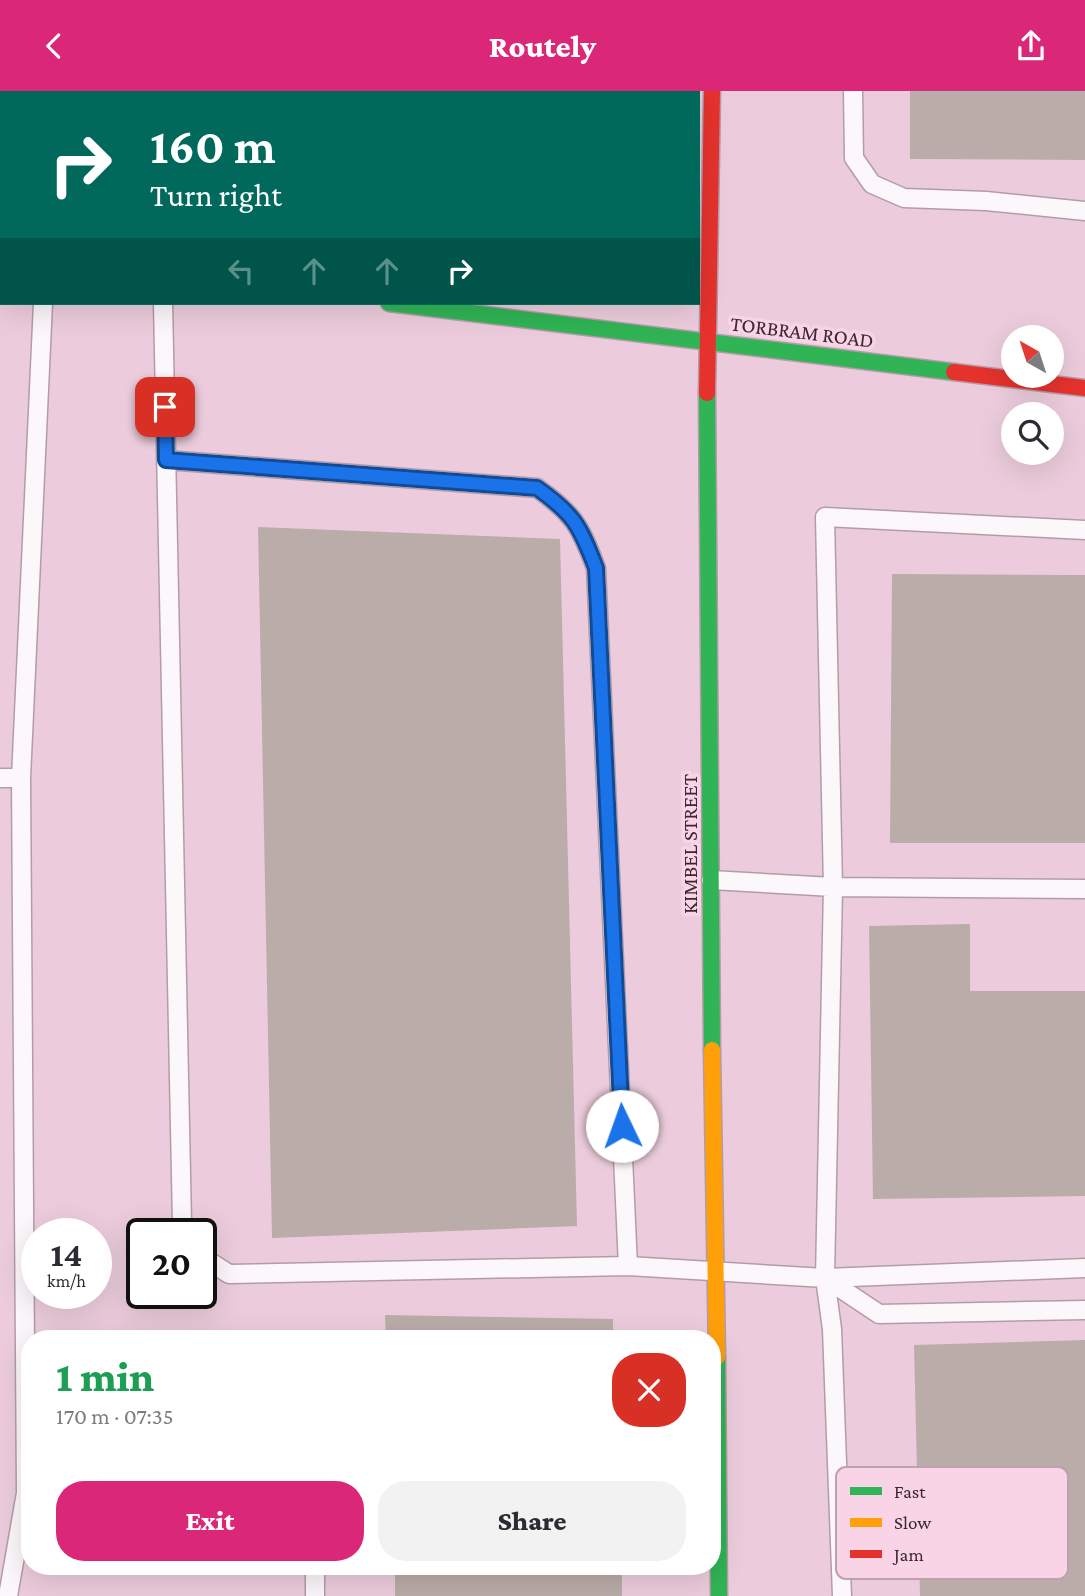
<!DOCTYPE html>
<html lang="en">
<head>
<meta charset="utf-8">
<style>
  body { margin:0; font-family:"Crimson Pro",serif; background:#f2f2f3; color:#2b2b33; height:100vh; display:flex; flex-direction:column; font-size:26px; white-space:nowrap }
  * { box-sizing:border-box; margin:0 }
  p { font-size:23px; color:#7c7c81 }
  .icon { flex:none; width:38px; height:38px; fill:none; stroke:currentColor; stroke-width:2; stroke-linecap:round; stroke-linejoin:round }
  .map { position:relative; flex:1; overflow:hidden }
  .details { position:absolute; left:21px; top:1239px; width:700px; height:245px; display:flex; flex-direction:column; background:#fff; border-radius:28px; box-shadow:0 7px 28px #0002 }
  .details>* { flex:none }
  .hud { position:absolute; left:0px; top:0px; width:700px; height:214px; box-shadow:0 7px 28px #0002; background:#00695c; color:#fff; overflow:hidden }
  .needle { width:46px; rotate:321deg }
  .buttons { position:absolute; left:1001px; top:234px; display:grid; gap:14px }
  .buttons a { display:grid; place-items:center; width:63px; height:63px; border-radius:50%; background:#fff; box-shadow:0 7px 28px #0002; font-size:35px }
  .speed { position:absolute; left:21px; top:1127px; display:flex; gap:14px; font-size:35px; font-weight:700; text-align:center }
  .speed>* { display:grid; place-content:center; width:91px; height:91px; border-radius:50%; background:#fff; box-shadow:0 7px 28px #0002; line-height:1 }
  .speed small { font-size:18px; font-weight:400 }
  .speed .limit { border:4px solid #111; border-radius:10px; background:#fff; color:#111 }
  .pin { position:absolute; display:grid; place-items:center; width:60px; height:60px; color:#fff; margin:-30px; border-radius:14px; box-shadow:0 4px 10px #0006 }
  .me { position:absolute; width:77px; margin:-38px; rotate:357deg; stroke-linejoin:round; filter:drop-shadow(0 0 5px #0008) }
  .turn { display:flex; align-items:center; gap:24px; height:147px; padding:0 35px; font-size:32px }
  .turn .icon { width:91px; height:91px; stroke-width:2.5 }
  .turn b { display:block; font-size:49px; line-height:60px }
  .lanes { display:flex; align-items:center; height:66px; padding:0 35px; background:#0003; justify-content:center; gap:35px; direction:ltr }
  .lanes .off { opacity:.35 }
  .round { display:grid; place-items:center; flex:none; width:74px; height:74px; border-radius:28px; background:#f2f2f3 }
  .headline { display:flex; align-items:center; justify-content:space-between; height:119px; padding:0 35px }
  h1 { font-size:42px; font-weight:800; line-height:52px; color:#1e9e55 }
  .primary-button { display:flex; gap:14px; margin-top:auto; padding:14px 35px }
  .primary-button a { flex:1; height:80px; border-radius:28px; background:#db2777; color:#fff; font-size:28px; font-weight:800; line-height:80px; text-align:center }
  .primary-button a+a { background:#f2f2f3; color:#2b2b33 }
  header { display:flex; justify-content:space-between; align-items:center; height:91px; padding:0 35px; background:#db2777; color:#fff; font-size:32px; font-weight:800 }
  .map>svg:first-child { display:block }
  .building { fill:#baaca8 }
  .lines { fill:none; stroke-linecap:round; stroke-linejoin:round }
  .lane-casing { stroke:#b39ca8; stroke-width:21 }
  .fast-casing { stroke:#b39ca8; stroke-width:19 }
  .slow-casing { stroke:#b39ca8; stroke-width:19 }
  .jam-casing { stroke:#b39ca8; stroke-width:19 }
  .lane { stroke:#fcf7fa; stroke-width:18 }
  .fast { stroke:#30b455; stroke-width:16 }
  .slow { stroke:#ff9f0a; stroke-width:16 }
  .jam { stroke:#e5322d; stroke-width:16 }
  .route-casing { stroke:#114b97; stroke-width:18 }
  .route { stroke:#1a73e8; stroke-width:12 }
  .labels { text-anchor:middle; stroke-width:7; stroke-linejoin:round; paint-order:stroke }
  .street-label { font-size:21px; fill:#3c2632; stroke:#f8d4e6 }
  .key { fill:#f8d4e6; stroke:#c0a0b0; stroke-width:2 }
  .key-label { font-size:19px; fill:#3c2632 }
</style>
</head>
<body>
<header><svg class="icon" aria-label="back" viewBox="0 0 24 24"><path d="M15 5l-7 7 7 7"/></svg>Routely<svg class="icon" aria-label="share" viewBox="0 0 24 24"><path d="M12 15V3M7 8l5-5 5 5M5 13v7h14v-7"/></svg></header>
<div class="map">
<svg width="1085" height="1505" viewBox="0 0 1085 1505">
  <rect width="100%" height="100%" fill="#ecccdc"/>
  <path class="building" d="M910 0H1085V69L910 68Z
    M258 436 560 448 577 1135 272 1147Z
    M892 483 1085 484V752H890Z
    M970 833V900H1085V1105L873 1108 869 835Z
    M385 1224 613 1228V1248H386Z
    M1085 1249V1505H920L914 1254Z
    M395 1475H622V1505H395Z"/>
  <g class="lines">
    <g class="lane-casing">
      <path id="lane" d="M853 0 854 67 872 93 904 107 986 110 1085 120
        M45 2V0
        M134 2V0
        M591 2 592 0
        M163 212 182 1132 189 1143
        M166 369 537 397C574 423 580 435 596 477L628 1175
        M0 687H21
        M711 789 833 796 1085 798
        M201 1165 229 1183 628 1175 825 1187 1085 1177
        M825 1187 879 1223 1085 1219
        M8 1505 26 1402 21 687 43 212
        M315 1505V1475
        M842 1505 832 1238 825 1187 833 796 825 426 1085 439"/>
    </g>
    <g class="fast-casing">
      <path id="fast" d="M389 212 954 281
        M707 302 712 959
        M717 1266 719 1505"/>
    </g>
    <g class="slow-casing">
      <path id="slow" d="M712 959 717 1266"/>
    </g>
    <g class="jam-casing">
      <path id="jam" d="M0 163H2
        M954 281 1085 297
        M707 302 712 0"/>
    </g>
    <use href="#lane" class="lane"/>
    <use href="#fast" class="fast"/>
    <use href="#slow" class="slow"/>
    <use href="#jam" class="jam"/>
  </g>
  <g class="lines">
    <g class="route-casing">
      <path id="route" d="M165 316 166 369 537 397C574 423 580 435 596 477L622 1035"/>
    </g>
    <use href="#route" class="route"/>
  </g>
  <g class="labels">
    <g class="street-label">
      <text transform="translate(802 241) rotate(7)" y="7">TORBRAM ROAD</text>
      <text transform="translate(690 753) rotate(-90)" y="7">KIMBEL STREET</text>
    </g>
  </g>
  <rect x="836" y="1376" width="232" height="112" rx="10" class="key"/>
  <rect x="850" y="1396" width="32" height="8" fill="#30b455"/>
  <rect x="850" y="1427" width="32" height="9" fill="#ff9f0a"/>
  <rect x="850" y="1459" width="32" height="8" fill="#e5322d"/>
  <g class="key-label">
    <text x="894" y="1407">Fast</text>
    <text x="894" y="1438">Slow</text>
    <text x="894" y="1470">Jam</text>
  </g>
</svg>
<div class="buttons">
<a><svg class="needle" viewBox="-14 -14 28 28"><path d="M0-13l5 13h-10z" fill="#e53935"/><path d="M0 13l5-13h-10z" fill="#7c7c81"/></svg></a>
<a><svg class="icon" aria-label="search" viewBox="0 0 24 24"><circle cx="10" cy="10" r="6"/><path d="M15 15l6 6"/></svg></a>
</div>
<div class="speed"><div>14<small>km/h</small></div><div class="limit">20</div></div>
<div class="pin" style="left:165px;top:316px;background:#d93025"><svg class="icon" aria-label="arrive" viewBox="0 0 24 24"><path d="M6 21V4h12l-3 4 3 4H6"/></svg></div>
<svg class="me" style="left:622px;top:1035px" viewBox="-20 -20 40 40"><circle r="19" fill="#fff"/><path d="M0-13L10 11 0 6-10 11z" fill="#1a73e8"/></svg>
<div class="hud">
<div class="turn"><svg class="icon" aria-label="right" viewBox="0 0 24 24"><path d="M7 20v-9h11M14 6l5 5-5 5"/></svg><div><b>160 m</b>Turn right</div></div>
<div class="lanes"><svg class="icon off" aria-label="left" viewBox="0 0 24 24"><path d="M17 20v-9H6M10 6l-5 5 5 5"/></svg><svg class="icon off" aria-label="ahead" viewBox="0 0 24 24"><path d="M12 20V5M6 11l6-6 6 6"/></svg><svg class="icon off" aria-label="ahead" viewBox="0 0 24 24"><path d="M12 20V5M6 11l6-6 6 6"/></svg><svg class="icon" aria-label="right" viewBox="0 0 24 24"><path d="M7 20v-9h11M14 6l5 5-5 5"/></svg></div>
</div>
<section class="details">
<div class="headline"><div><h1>1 min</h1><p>170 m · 07:35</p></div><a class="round" style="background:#d93025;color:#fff"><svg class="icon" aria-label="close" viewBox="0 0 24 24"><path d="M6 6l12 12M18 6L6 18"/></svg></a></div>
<div class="primary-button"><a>Exit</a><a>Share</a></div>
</section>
</div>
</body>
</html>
